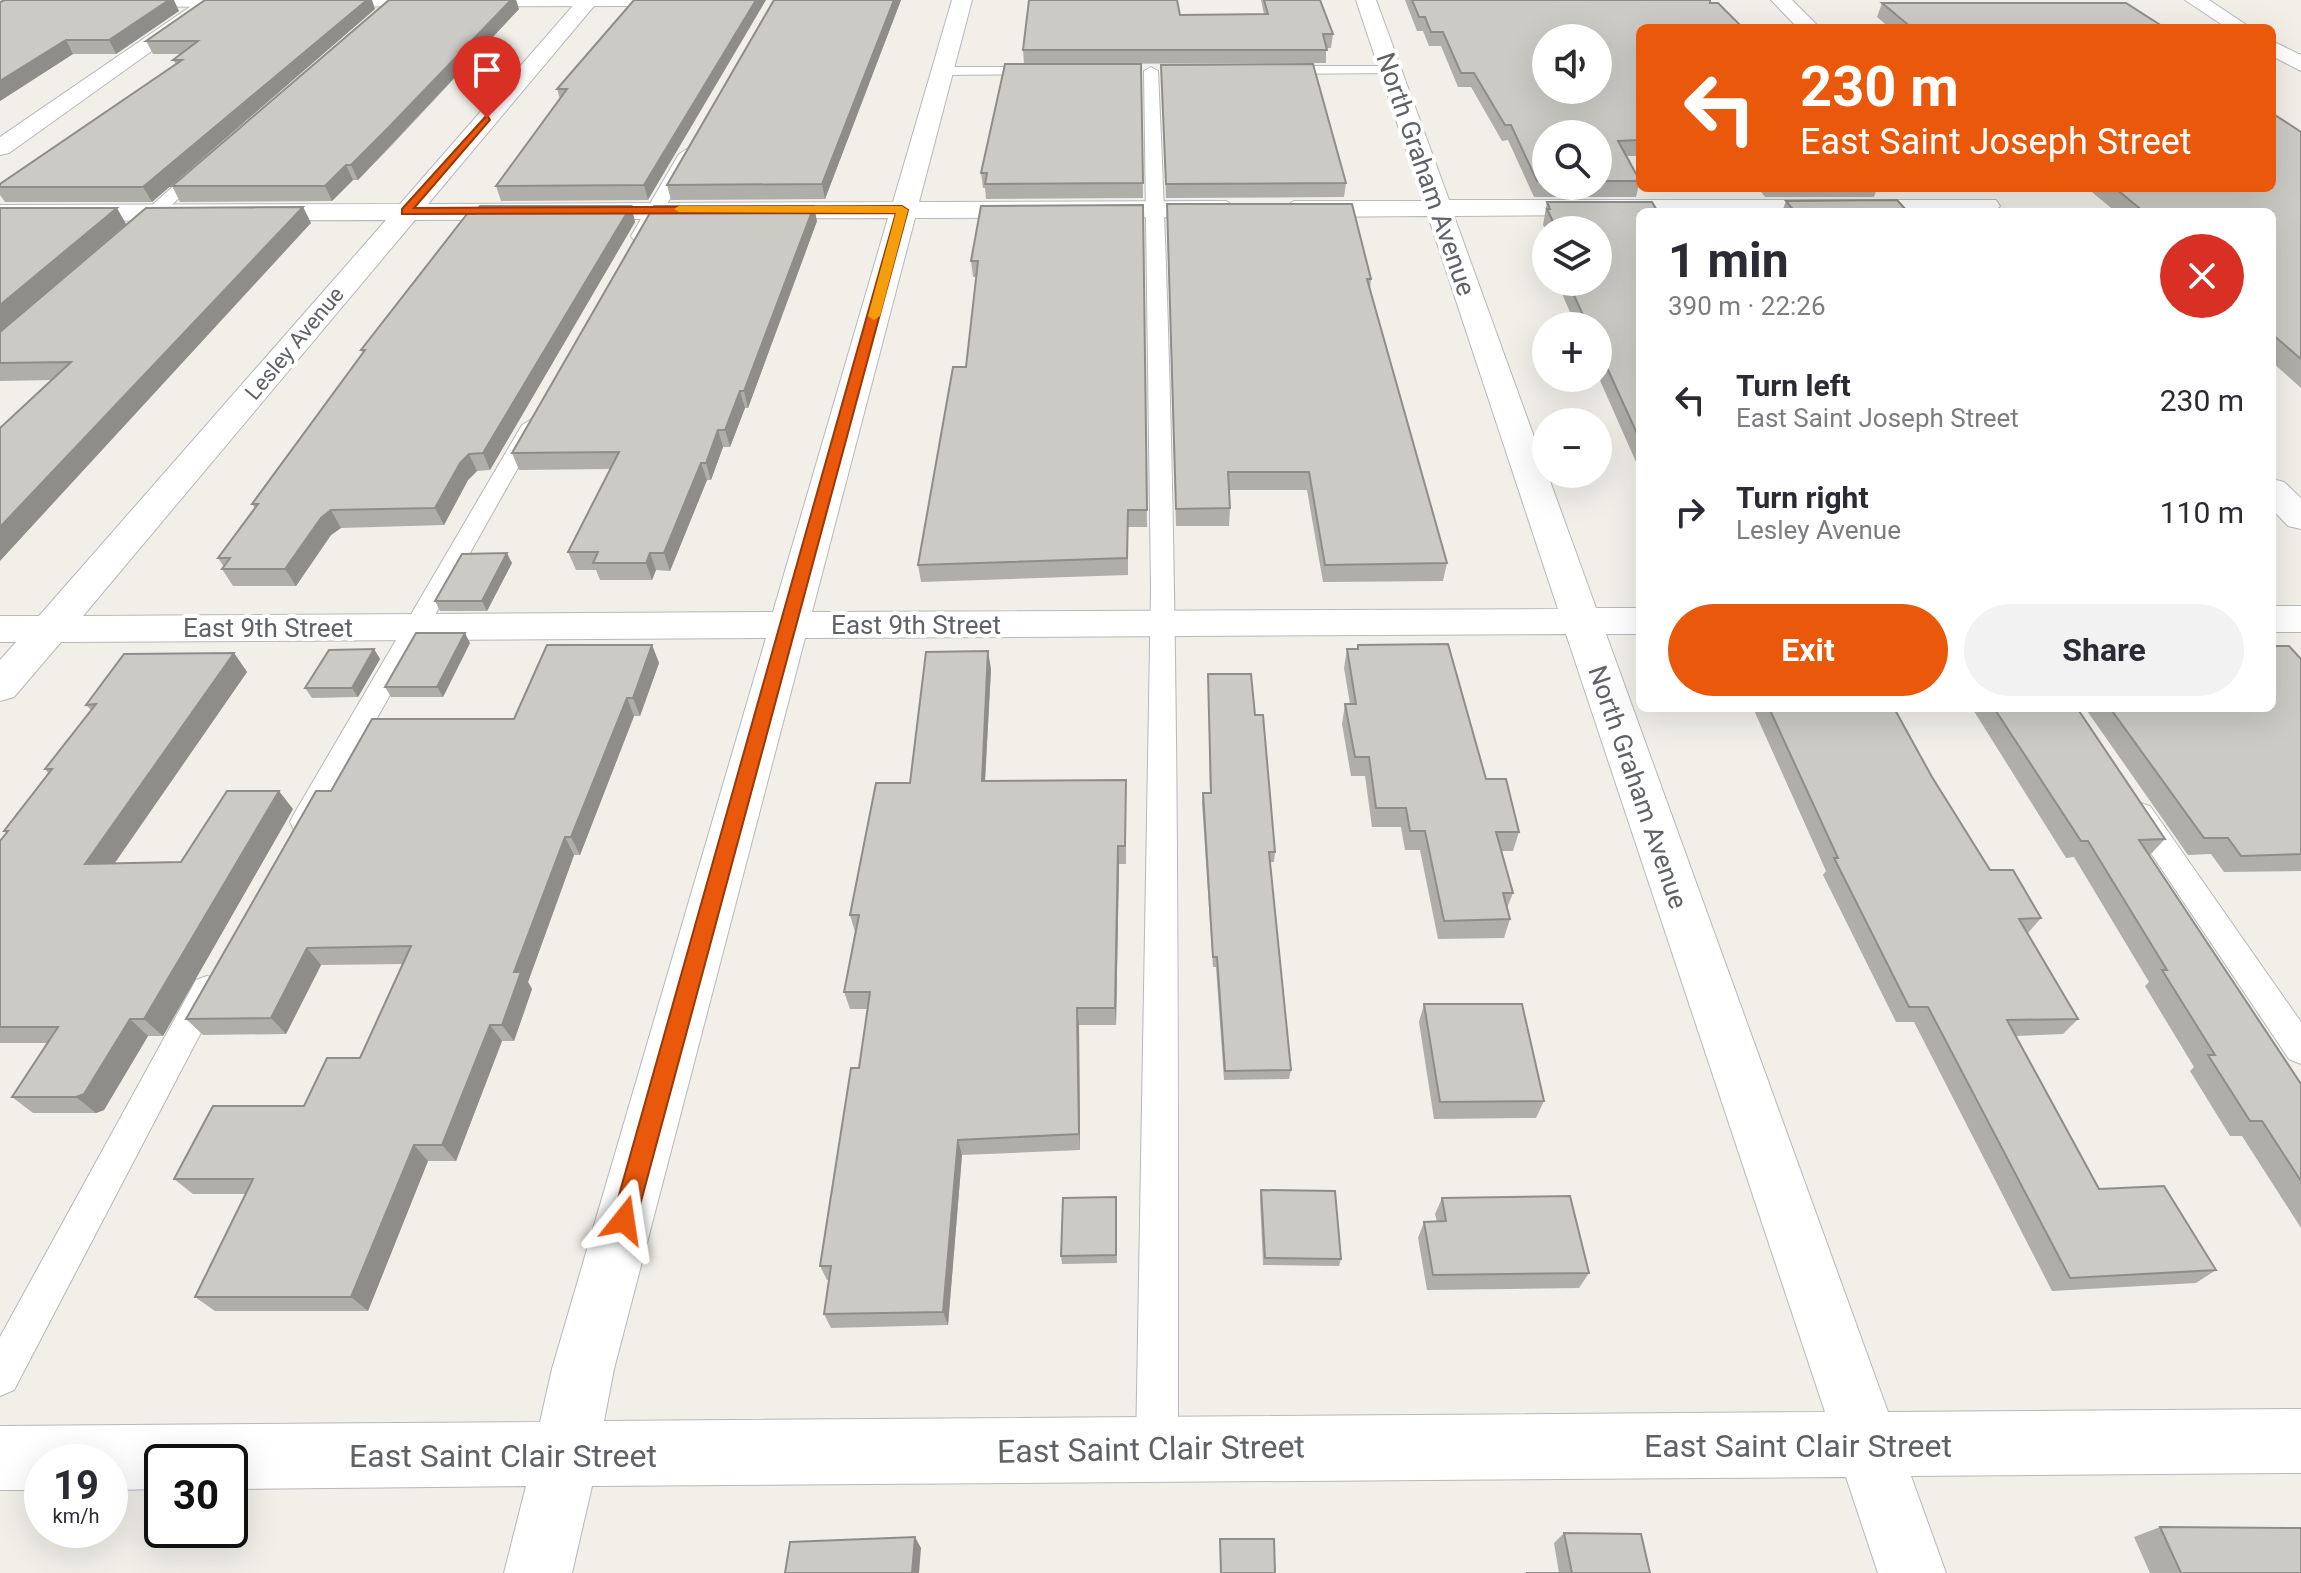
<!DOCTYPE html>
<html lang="en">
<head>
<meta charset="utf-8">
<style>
  body { margin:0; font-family:Roboto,sans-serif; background:#f2f2f3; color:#2b2b33; height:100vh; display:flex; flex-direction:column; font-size:30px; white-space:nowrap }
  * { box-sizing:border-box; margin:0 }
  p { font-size:26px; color:#7c7c81 }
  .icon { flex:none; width:44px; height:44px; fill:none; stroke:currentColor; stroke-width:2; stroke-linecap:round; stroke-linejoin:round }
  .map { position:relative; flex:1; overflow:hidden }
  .panel { position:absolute; left:1636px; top:208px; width:640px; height:504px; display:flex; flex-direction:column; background:#fff; border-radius:12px; box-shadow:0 8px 32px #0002 }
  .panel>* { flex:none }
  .guide { position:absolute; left:1636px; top:24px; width:640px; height:168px; border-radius:12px; box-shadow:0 8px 32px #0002; background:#ea580c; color:#fff; overflow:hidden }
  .controls { position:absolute; left:1532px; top:24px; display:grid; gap:16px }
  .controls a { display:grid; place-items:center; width:80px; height:80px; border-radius:50%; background:#fff; box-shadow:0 8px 32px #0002; font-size:40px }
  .speed { position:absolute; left:24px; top:1444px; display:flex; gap:16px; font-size:40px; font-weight:700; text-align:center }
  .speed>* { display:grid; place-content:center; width:104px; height:104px; border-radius:50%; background:#fff; box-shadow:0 8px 32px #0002; line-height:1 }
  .speed small { font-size:20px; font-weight:400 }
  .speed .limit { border:4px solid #111; border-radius:12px; background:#fff; color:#111 }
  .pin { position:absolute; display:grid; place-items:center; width:68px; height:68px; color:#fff; margin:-82px -34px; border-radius:50% 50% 50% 0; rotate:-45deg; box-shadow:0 0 8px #0007 }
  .pin .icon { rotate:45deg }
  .me { position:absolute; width:88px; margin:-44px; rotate:15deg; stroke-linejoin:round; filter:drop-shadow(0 0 6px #0008) }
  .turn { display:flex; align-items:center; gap:28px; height:168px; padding:0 32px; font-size:36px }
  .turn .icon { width:104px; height:104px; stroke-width:2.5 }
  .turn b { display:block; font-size:56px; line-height:68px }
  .round { display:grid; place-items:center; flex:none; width:84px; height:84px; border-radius:42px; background:#f2f2f3 }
  .summary { display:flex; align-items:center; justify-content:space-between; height:136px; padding:0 32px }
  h1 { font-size:48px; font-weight:700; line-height:60px }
  .button { display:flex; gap:16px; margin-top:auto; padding:16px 32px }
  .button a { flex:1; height:92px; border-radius:48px; background:#ea580c; color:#fff; font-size:32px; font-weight:700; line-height:92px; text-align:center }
  .button a+a { background:#f2f2f3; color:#2b2b33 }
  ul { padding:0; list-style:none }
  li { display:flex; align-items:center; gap:24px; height:112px; padding:0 32px }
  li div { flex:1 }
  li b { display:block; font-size:30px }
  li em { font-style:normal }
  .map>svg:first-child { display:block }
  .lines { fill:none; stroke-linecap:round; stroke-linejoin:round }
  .service-casing { stroke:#b5b8bc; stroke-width:2 }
  .minor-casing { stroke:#b5b8bc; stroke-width:2 }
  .secondary-casing { stroke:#b6babf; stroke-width:2 }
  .service { fill:#fff; fill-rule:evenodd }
  .minor { fill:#fff; fill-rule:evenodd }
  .secondary { fill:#fff; fill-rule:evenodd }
  .wall { fill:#afaea9; fill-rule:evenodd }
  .shaded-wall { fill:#8f8d8a }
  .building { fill:#cccac5; stroke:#8f8d8a; stroke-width:2; fill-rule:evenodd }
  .route { fill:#ea580c; stroke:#983908; stroke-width:2 }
  .slow { fill:#f59e0b }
  .labels { text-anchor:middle; stroke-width:8; stroke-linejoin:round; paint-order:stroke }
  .far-street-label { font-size:22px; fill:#5f6368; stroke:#fff }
  .street-label { font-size:26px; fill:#5f6368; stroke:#fff }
  .near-street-label { font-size:32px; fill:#5f6368; stroke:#fff }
</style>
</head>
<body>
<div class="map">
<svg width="2301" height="1573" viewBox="0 0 2301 1573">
  <rect width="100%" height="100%" fill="#f1efe8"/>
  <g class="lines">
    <g class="service-casing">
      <path id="service" d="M1390 66 1397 70 1395 73 1279 74 1272 70 1279 66Z
        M1041 67 1046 68V74L942 75 935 71 942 67Z
        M1151 67 1158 71C1180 530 1178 989 1178 1449L1172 1464 1157 1470 1142 1464 1136 1449 1151 588 1144 71Z
        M687 149 695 154 649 236 646 240H634L631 236 679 154Z
        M198 164 212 167 143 232H131V224Z
        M532 419 542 425 314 830 304 833 294 830 290 822 294 814 522 425Z
        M2140 803 2150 806 2301 1022V1064L2289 1059 2130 822 2126 814 2130 806Z
        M207 976 218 980 223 990 218 1000 14 1390 0 1396V1337L196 980Z"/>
    </g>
    <g class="minor-casing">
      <path id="minor" d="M200 0H223L9 153 0 155V137Z
        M578 0H599L428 204 893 202 952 0H972L919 202 1226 201 1239 209 1226 217 915 218 812 612 1558 609 1428 216 1294 217 1281 209 1294 201H1423L1356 0H1376L1449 200H1996L2000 206 1994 212 1454 216 1596 608H1640V634H1606L1888 1412 2301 1409V1473L1911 1476 1946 1573H1878L1846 1477 592 1486 572 1573H504L526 1486 230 1489V1462H162V1489L110 1490V1462H42V1490H0V1426L540 1422 552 1369 766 638 61 642 14 697 0 701V660L16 642H0V616H39L386 220 0 221V205L400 204ZM888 218 773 612 83 616 415 220ZM1566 634 1825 1412 604 1421 614 1369 805 638Z
        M1771 0H1792L1820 28H1798Z
        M2185 0H2209L2251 28H2227Z
        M2272 41 2301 55V71L2272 56Z
        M2272 479 2284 482 2301 498V529L2288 526 2272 509Z
        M2272 606H2301V632H2272Z"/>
    </g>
    <g class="secondary-casing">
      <path id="secondary" d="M0 0H655L645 6 0 7Z"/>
    </g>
    <use href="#service" class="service"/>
    <use href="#minor" class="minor"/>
    <use href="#secondary" class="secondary"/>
  </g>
  <path class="wall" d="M389 0H516L519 9 393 144 358 180H353L332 201 180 202 172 186Z
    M634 0 648 200 501 201 496 186 560 99 557 89Z
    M774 0H901L825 199 671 200 667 185Z
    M1261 0H1320L1333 34 1331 48H1326V63L1024 64 1023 50 1180 15 1264 14Z
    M1405 0H1710L1640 28V156H1626L1640 180 1636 197H1534L1508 140 1502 141 1471 87H1458L1441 46H1429L1423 31H1417ZM1546 134H1598V186H1546Z
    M0 2 179 11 116 54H73L0 101Z
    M1882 3 2165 28H1890L1877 17Z
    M375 9 152 202H5L0 195V184L176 64 173 60 181 54H153L146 41Z
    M1141 64 1143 198 986 199 985 188H983L981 173Z
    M1161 65 1346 183 1344 197 1166 198Z
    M2301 132V388L2272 362V212H2116L2087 188H2272Z
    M1758 188H1877L1874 197H1765Z
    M1786 201 1908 212H1782Z
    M1547 202 1640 212V471L1598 376V326H1576L1557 282H1598V230L1546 231 1543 225Z
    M1143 205 1147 527H1128V575L921 582 918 565 966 367 976 277H973L971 261Z
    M631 206 635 222 490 470 477 471 468 480 444 525 341 528 331 535 296 586H233L222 569 224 567 218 558 255 508 252 504 363 353 361 350Z
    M303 207 311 223 52 380 0 381V332Z
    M1167 220 1371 279 1370 289 1447 563 1443 581 1323 582 1307 490H1229L1230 508 1229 526H1176Z
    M817 221 748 408H745L730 447H723L711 480H707L670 571 656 570 652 580H600L596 570H576L568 552 610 469 519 470 512 453Z
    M512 563 487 611H440L435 601Z
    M470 643 443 697H391L385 687Z
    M652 645 659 663 640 716H634L580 855H574L528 982 532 989 514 1041H502L456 1161H428L368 1311H215L195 1297 246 1194H193L174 1179 304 1106 360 1058 403 964 321 965 286 1034 203 1035 186 1019 331 791 514 719Z
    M1358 645 1486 779 1519 832 1513 851H1501L1513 893 1507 908 1510 919 1504 938 1438 939 1420 850H1405L1401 827H1372L1365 776H1351L1342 724 1345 704H1350L1344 668 1347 649H1357Z
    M374 649 380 659 358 697 312 698 305 688Z
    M234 653 247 672 115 863 181 862 293 809 163 1036H148L104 1110 96 1113H33L12 1097 47 1043H0V841L6 833 4 831 49 774 45 769 91 710 86 705Z
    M2301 659V871L2224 872 2211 854 2188 855 2085 708H2272Z
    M991 669 985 781 1126 780V864H1119L1116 1025H1079L1080 1150 962 1155 948 1325 831 1328 824 1314 829 1280H827L820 1266 859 1068 868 1009H850L844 992 855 932 850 915Z
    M1208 674 1255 715 1275 852 1274 862H1270L1291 1070 1289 1079 1224 1080 1216 967H1213L1202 803 1203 793H1210Z
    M1753 708H1894L1932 777 1990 870 2041 918 2028 933 2078 1019 2063 1034 2015 1036 2099 1189 2216 1270 2196 1283 2052 1291 1914 1022H1896L1823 875 1826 871Z
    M1972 708H2077L2165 839 2149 856 2301 1084V1228L2242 1136H2230L2190 1071 2194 1067 2145 986 2149 982 2074 857 2066 858Z
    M1424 1004 1544 1101 1536 1118 1434 1119 1419 1022Z
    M1261 1190 1341 1259 1339 1266 1263 1265 1260 1198Z
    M1116 1197 1117 1263 1062 1264 1061 1256Z
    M1442 1198 1589 1273 1579 1288 1427 1290 1418 1238 1424 1222H1437L1435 1214Z
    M2160 1527 2301 1573H2150L2134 1537Z
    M1564 1533 1650 1573H1559L1554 1543Z"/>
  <path class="shaded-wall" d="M169 0H174L179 11 116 54 109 40Z
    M367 0H372L375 9 152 202 143 187Z
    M511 0H516L519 9 358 180 351 165Z
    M756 0H766L648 200 644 185Z
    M894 0H901L825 199 822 184Z
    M66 40 73 54 0 101V81Z
    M346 165 353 180 332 201 325 186Z
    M631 206 635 222 490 470 483 453Z
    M814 206 817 221 748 408 744 391Z
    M303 207 311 223 0 561V527Z
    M117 208 126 224 0 332V305Z
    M740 391 745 408 730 447 725 430Z
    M718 430 723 447 711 480 706 463Z
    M469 454 477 471 468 480 444 525 435 508 460 463Z
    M701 463 707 480 670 571 664 553Z
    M331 510 341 528 331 535 296 586 285 569 321 518Z
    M507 553 512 563 487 611 482 601Z
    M650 553 656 570 652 580 646 563Z
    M465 633 470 643 443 697 437 687Z
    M652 645 659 663 640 716 633 698Z
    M374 649 380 659 358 697 352 688Z
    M988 651 991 669 984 799 982 781Z
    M234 653 247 672 102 881 85 864Z
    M627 698 634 716 580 855 571 837Z
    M279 791 293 809 163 1036 144 1019Z
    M565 837 574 855 528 982 532 989 514 1041 502 1025 514 972Z
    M1118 846 1119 864 1116 1025 1115 1008Z
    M307 948 321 965 286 1034 271 1018Z
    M1077 1008 1079 1025 1080 1150 1079 1134Z
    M130 1019 148 1036 104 1110 96 1113 76 1097Z
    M490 1025 502 1041 456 1161 442 1145Z
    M958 1140 962 1155 948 1325 943 1312Z
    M414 1145 428 1161 368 1311 351 1297Z
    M915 1537 921 1548 919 1573H912Z"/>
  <path class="building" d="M5 0H169L109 40H66L0 81V2Z
    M205 0H367L143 187H0V184L182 60H173L198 41H146Z
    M389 0H511L387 129 351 165H346L325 186H172Z
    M634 0H756L644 185 496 186 567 89H557Z
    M774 0H894L822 184 667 185Z
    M1029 0H1177L1180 15 1268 14 1264 0H1320L1333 34H1323L1327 50H1023Z
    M1412 0H1710V3H1718L1743 28H1640V140L1618 141 1640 181H1598V134H1546V181H1537L1511 125H1505L1474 73H1461L1443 32H1431L1425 17H1419ZM1546 38H1598V90H1546Z
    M1882 3H2126L2165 28H1912Z
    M1005 64H1141L1143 183 985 184 987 173H981Z
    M1313 64 1346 183 1166 184 1161 65Z
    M2272 113 2301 132V359L2272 334V212H2144L2115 188H2272Z
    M1897 200 1908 212H1795L1786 201Z
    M1547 202H1652L1658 212H1640V440L1598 348V326H1588L1568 282H1598V230H1557L1547 209H1550Z
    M1167 204H1352L1371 279H1367L1447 563 1325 565 1309 472H1228L1230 508 1176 509Z
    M1143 205 1147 510H1128L1127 558 918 565 953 367H966L978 261H971L981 206Z
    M480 206H631L483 453 469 454 460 463 435 508 331 510 321 518 285 569H222L230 558H218L258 504H252L365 350H361L467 214H474Z
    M654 206H814L744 391H740L725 430H718L706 463H701L664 553H650L646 563H593L598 552H568L619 452 512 453Z
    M303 207 0 527V428L71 362 0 363V332L146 208Z
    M0 208H117L0 305Z
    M507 553 482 601H435L462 554Z
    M416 633H465L437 687H385Z
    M1448 644 1486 779H1506L1519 832H1496L1513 893H1503L1510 919 1444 921 1425 831H1410L1406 808H1376L1369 757H1355L1345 704H1356L1347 649H1358V645Z
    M547 645H652L633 698H627L571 837H565L514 972H521L502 1025H490L442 1145H414L351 1297H195L253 1179H174L213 1106H304L327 1058H360L411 946 307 948 271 1018 186 1019 316 791H331L372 719H514Z
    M2272 646H2289L2301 659V854L2241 856 2228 838H2204L2110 708H2272Z
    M374 649 352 688H305L329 650Z
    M988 651 982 781 1126 780 1125 846H1118L1115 1008H1077L1079 1134 958 1140 943 1312 824 1314 831 1266H820L851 1068H859L870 992H844L859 915H850L876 783H910L926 652Z
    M234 653 85 864 181 862 227 791H279L144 1019H130L84 1094 76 1097H12L58 1027H0V841L8 831H4L52 769H45L96 704 86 705 124 654Z
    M1208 674H1251L1255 715H1263L1275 852H1269L1291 1070 1225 1071 1217 957H1213L1203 793H1211Z
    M1769 708H1894L1932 777 1990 870H2013L2041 918 2019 919 2078 1019 2007 1020 2099 1189 2164 1186 2216 1270 2070 1278 1928 1007H1909L1834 858H1838Z
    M1994 708H2077L2165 839 2139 840 2301 1084V1181L2262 1121H2250L2208 1055H2215L2162 970H2167L2088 841H2081Z
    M1424 1004H1522L1544 1101 1440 1102Z
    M1261 1190 1335 1191 1341 1259 1265 1258Z
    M1570 1196 1589 1273 1433 1275 1424 1222 1446 1221 1442 1198Z
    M1116 1197V1255L1061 1256 1063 1198Z
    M2160 1527 2301 1528V1573H2181Z
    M1564 1533 1641 1534 1650 1573H1526H1572Z
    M915 1537 912 1573H785L790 1542Z
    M1220 1539H1274L1275 1573H1221Z"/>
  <path class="route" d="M487 115 490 120 414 208 902 206 908 210 636 1220 633 1228 624 1232 616 1228 612 1220 896 213 402 214V209Z"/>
  <path class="slow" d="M902 206 908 210 880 316 874 320 868 316 896 213 679 212 674 209 679 206Z"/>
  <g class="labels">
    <g class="far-street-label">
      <text transform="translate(294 343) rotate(-50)" y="8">Lesley Avenue</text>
    </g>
    <g class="street-label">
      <text transform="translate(1426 174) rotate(71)" y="9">North Graham Avenue</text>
      <text x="916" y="634">East 9th Street</text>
      <text x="268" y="637">East 9th Street</text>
      <text transform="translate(1638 787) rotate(71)" y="9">North Graham Avenue</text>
    </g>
    <g class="near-street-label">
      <text x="1798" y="1457">East Saint Clair Street</text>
      <text transform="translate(1151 1449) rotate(-1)" y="11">East Saint Clair Street</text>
      <text x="503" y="1467">East Saint Clair Street</text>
    </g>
  </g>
</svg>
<div class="controls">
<a><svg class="icon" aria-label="sound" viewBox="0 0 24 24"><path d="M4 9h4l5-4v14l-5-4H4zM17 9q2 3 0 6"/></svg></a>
<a><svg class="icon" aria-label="search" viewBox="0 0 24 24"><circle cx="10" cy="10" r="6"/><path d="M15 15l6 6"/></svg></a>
<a><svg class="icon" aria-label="layers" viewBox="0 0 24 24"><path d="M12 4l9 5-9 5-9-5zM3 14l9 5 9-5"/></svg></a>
<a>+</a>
<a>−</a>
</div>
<div class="speed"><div>19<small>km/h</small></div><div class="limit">30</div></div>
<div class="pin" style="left:487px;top:118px;background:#d93025"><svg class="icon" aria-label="arrive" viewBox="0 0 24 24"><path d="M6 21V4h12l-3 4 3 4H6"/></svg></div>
<svg class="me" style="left:624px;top:1220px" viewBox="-20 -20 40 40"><path d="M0-17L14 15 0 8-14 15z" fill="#ea580c" stroke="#fff" stroke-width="4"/></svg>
<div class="guide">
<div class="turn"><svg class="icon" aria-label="left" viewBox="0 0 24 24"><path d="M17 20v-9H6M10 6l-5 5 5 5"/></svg><div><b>230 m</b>East Saint Joseph Street</div></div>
</div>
<section class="panel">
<div class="summary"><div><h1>1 min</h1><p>390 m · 22:26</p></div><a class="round" style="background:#d93025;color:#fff"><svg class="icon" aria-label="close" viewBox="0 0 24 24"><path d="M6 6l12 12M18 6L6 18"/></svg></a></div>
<ul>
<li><svg class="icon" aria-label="left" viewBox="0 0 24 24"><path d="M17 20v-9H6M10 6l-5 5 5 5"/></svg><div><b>Turn left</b><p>East Saint Joseph Street</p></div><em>230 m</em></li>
<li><svg class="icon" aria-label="right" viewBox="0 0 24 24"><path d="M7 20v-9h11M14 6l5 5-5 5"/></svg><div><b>Turn right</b><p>Lesley Avenue</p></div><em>110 m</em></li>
</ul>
<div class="button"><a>Exit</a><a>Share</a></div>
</section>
</div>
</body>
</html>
